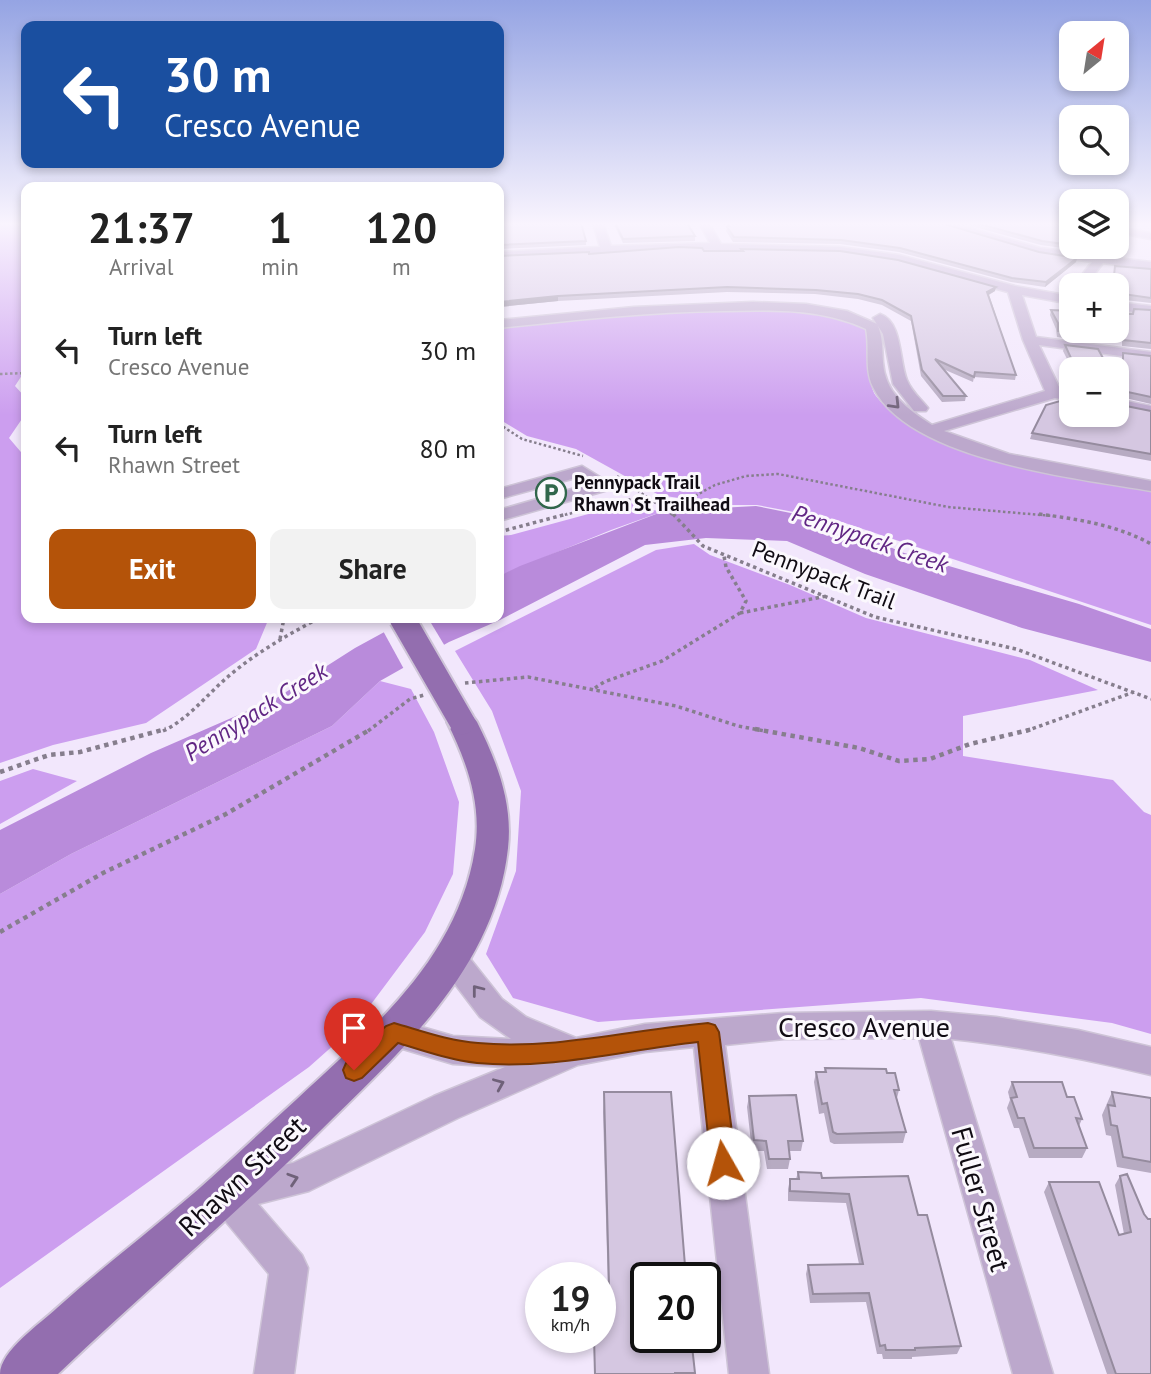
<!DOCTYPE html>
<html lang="en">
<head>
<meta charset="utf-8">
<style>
  body { margin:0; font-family:"PT Sans",sans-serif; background:#f2f2f2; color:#222; height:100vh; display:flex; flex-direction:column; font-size:26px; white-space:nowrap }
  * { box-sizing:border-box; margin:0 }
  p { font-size:23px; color:#767676 }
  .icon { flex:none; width:38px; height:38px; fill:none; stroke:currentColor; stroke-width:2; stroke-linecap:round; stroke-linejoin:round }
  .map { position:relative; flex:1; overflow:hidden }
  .sheet { position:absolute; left:21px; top:182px; width:483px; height:441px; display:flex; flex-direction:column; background:#fff; border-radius:14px; box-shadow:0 4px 10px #0003 }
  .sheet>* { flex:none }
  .top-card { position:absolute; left:21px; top:21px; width:483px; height:147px; border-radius:14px; box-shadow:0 4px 10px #0003; background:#1a4fa0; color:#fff; overflow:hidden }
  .needle { width:46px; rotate:30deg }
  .buttons { position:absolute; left:1059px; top:21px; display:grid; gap:14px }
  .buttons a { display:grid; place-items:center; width:70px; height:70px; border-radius:14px; background:#fff; box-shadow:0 4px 10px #0003; font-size:35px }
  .speed { position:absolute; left:525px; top:1262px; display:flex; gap:14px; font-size:35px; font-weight:700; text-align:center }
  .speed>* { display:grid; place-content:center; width:91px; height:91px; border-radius:50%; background:#fff; box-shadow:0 4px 10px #0003; line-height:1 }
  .speed small { font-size:18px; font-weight:400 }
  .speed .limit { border:4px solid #111; border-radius:10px; background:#fff; color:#111 }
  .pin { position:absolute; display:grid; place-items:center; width:60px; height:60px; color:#fff; margin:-72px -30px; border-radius:50% 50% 50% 0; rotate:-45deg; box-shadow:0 0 7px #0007 }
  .pin .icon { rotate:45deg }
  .me { position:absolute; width:77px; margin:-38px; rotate:353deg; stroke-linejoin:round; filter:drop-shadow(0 0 5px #0008) }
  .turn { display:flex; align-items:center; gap:24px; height:147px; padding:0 28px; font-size:32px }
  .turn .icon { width:91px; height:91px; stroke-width:2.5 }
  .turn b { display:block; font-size:49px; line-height:60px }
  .eta { display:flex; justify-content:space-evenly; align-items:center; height:119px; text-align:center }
  .eta b { font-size:42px; font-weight:600; line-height:49px }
  .button { display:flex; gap:14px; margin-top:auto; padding:14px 28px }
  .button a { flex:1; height:80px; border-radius:14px; background:#b45309; color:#fff; font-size:28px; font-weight:600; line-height:80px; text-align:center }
  .button a+a { background:#f2f2f2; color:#222 }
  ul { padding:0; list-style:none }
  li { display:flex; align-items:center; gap:21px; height:98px; padding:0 28px }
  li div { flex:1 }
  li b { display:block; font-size:26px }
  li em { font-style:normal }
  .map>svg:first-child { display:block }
  .forest { fill:#cc9eef }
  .water { fill:#b98bdb }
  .pier { fill:#f2e7fc }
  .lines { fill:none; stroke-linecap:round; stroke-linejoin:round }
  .minor-casing { stroke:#cec4d7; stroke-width:3 }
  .major-casing { stroke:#cec4d7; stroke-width:4 }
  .path-far2 { stroke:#867e8d; stroke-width:2.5; stroke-dasharray:2.5 2.5; stroke-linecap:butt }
  .path-far1 { stroke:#867e8d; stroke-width:3.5; stroke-dasharray:3.5 3.5; stroke-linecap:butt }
  .path { stroke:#867e8d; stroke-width:4.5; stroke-dasharray:4.5 4.5; stroke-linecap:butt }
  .minor { fill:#bca8cc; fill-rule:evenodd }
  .major { fill:#936eaf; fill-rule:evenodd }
  .major-bridge-casing { stroke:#cec4d7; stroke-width:29; stroke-linecap:butt }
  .major-bridge { stroke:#936eaf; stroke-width:25 }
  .wall { fill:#b7abc2 }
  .shaded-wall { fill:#958b9e }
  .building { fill:#d5c7e1; stroke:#958b9e; stroke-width:2 }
  .oneway { stroke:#6f6179 }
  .route { fill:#b45309; stroke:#753606; stroke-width:2 }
  .labels { text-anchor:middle; stroke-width:6; stroke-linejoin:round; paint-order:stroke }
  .far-poi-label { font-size:19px; font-weight:bold; fill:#100b13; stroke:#fbf8fd; text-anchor:start }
  .street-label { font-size:23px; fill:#100b13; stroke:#fbf8fd }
  .water-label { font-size:24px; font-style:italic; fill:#612684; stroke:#fbf8fd }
  .near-street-label { font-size:28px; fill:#100b13; stroke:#fbf8fd }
</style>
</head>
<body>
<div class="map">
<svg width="1151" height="1374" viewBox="0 0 1151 1374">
  <rect width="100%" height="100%" fill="#f2e7fc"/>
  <path class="forest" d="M0 223H26V369L15 386 26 398V413L9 438 26 458V618H269L256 649 146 723 53 745 0 763Z
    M728 308 823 311 866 328C869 346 866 382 876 396 919 454 1081 474 1151 490V625L836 520 757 505H724L659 495 576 449 527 436 499 419V327L556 319Z
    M629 503C643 504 651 512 664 511L611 530 499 576V536L511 535Z
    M694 544 710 555 790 585 866 618 1030 660 1098 690 963 716V756L1113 780 1144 812 1151 815V1034L1112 1023 921 998 598 1022 513 998 486 954 516 871 521 791 492 711 455 651 656 550Z
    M380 681 411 689 434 732 459 802 453 874 425 932 354 1027 309 1067 0 1288V894L71 854 332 726Z
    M33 769 77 781 0 824V781Z"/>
  <path class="water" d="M756 506 835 522 901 552 1079 604 1151 629V662L1022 628 865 574 787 541 706 538 645 545 500 620 449 642 380 681 332 726 71 854 0 894V830L151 753 275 699 355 648 410 618H499V576L520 566 664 511Z"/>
  <path class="pier" d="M403 618H428L446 648 405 671 382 629Z"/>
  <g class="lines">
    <g class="minor-casing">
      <path id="minor" d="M593 223H603L611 246 710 243 699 223H709L721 244 840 247 899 255 1015 286 1071 296V304L1022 295 1036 337 1151 352V360L1039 345 1060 389 1071 391V401L1055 398 944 431 1009 454 1151 481V491C1078 478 909 461 873 387 864 369 870 348 866 329 822 308 771 310 724 311 648 312 574 320 499 328V320L634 307 753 302 806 304 847 311 877 324C883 336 882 349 883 362 885 393 907 409 932 425L1045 391 1023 340 1008 292 898 262 840 253 679 249 499 258V252L600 247Z
        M937 223H952L1040 248 1097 255 1106 249 1112 252 1108 257 1151 262V270L1103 263 1086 285H1074L1092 262 1039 254Z
        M1123 228 1151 233V239L1119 233 1117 231Z
        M1116 302 1151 306V314L1116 310Z
        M880 314C903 322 899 361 907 380 912 392 921 399 928 408L926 411H914L893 384 883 334 873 318Z
        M1116 399 1151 406V416L1116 409Z
        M582 466 608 482 611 486 608 490 499 521V510L589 484 579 477 499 499V489Z
        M453 947 464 951 502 999 526 1017 576 1038 645 1024 784 1013 931 1011 996 1017 1078 1030 1151 1047V1075C1085 1059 1019 1046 951 1039L1053 1374H1013L919 1038 784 1039 725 1045 769 1374H729L694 1047 645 1052 578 1065 458 1118 309 1191 258 1204 302 1255 308 1268 294 1374H254L269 1274 213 1206 208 1194 213 1182 229 1176 293 1163 434 1096 505 1067 453 1064 383 1043 378 1033 383 1023 394 1019 453 1036 511 1039 480 1017 442 967 438 959 442 951Z"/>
    </g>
    <g class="major-casing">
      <path id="major" d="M462 713 472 715 477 722C497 762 513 803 508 848 495 969 399 1053 318 1133 234 1216 144 1292 58 1374H0C0 1351 41 1323 57 1308 107 1263 161 1223 211 1178 240 1152 268 1125 297 1099 373 1028 458 958 475 849 482 804 467 762 447 722L452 715Z"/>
    </g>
    <path class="path-far2" d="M0 374 26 373
      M499 424 522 439 583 456
      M617 476 674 516
      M669 510 715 485 746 476 778 474 948 507 1053 516
      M560 516 631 499 658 502"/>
    <path class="path-far1" d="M673 514 703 546 875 617 1016 649 1151 699
      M1039 514C1077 519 1117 525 1151 544
      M499 532 567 514
      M740 613 827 596
      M280 639 284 618
      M465 683 528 677 676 706 738 726 765 731
      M595 688 604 682 662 661 740 613 746 601 726 567 724 556
      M163 731C189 719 208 693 230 675 257 652 288 635 319 618
      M368 731 410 699 424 695
      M1026 731 1134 692"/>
    <path class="path" d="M755 729 859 748 899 761 930 759 970 744 1033 729
      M0 772 49 755 80 752 166 729
      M0 932 103 873 226 814 371 729"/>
    <use href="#minor" class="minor"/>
    <use href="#major" class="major"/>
    <g class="major-bridge-casing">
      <path id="major-bridge" d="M402 618 462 722"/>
    </g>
    <use href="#major-bridge" class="major-bridge"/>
  </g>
  <path class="wall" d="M499 223 586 241V245L499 249Z
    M613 223H687L695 236V241L623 243Z
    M724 223H941L1039 252 1077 258 1076 262 1045 287 1011 282 899 252 840 244 733 242 726 231 727 227Z
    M960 223H1071V247H1088L1085 251 1041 245Z
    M741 249 995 291 989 295 1016 375 1015 380 974 377 973 382 943 369 966 396 965 401 942 402 921 376 911 321 882 305 858 299 815 294 727 292 558 301 499 307V256L741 251Z
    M1115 266 1151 269V303L1116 299V285H1112Z
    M1134 309 1151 310V349L1122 346V319L1124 314H1132Z
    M1051 310 1094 336 1092 342 1057 337 1056 329 1050 315Z
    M1065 345 1109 369H1072L1063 351Z
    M1123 353 1151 356V404L1121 397 1122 359Z
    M1151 411V461L1030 439 1032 433 1092 415H1116Z
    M825 1068 887 1073 899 1090 897 1098 906 1132 903 1143 834 1144 830 1142 824 1113 819 1114 814 1082 816 1072H824Z
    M1012 1082 1067 1097 1082 1119 1079 1126 1087 1148 1082 1158H1029L1019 1128H1014L1007 1108 1010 1100 1008 1092Z
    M604 1092 691 1337 694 1374H594V1337L609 1324 603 1112Z
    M1112 1092 1151 1098V1173L1117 1167 1111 1136 1106 1135 1102 1115Z
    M749 1096 803 1141 801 1151H789L790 1159 788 1169H767L764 1151H752L747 1107Z
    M798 1172 822 1178 918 1215 961 1346 957 1354 912 1357V1359H883L882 1354H877L866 1302 810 1303 806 1274 808 1265 859 1264 846 1203 788 1201V1189L790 1179H796Z
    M1120 1176 1148 1219 1151 1374H1107L1044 1192 1049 1182 1119 1235 1124 1234 1115 1185Z"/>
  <path class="shaded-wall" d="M1077 258 1076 262 1045 287 1046 282Z
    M996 287 995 291 986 296 987 292Z
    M558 296V301L499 307V302Z"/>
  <path class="building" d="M499 223H581L586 241 499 245Z
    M615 223H687L695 236 623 239Z
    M728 223H941L1039 252 1077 258 1046 282 1012 278 900 248 841 240 734 237 727 227 730 226Z
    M976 223H1071V245L1042 241Z
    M679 247 702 248 704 251H743L741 249 840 251 898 260 996 287 987 292 1016 375 975 372 974 377 935 359 966 396H943L922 370 911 316 882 300 858 294 816 290 727 287 558 296 499 302V256L589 252V254Z
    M1115 266 1151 269V298L1116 293V285H1113Z
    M1134 309 1151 310V343L1123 340 1124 314H1133Z
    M1051 310 1071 311V331H1094V336L1058 331V323Z
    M1065 345 1098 349 1109 369H1076Z
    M1123 353 1151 356V397L1123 391Z
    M1060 401 1071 406V415H1089L1097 419 1095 415H1116V404L1151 411V454L1032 433 1046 405Z
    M825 1068 886 1069 887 1073H895L899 1090H894L906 1132 837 1134 833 1132 827 1103 822 1104 816 1072H826Z
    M1012 1082H1062L1067 1097H1074L1082 1119 1076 1118 1087 1148H1034L1024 1118H1018L1011 1098 1017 1097Z
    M604 1092H671L686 1278H646V1337H691L695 1373H675V1374H595L594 1337H600V1324H610Z
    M1112 1092 1151 1098V1162L1123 1157 1117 1126 1111 1125 1108 1105 1115 1106Z
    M796 1095 803 1141H788L790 1159H769L766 1141 754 1140 749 1096Z
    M798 1172 821 1173 822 1178 908 1176 918 1215H927L961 1346 915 1348V1350H886L885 1345 880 1346 869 1293 813 1294 808 1265 863 1264 849 1194 790 1191V1179H799Z
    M1127 1174 1144 1214 1148 1219H1151V1374H1116L1049 1182H1099L1119 1235 1131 1232 1120 1176Z"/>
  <defs><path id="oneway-chevron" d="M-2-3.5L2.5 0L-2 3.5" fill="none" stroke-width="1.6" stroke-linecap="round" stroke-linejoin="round" transform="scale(1.75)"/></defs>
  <g class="oneway">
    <use href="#oneway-chevron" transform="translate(895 404) rotate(46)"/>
    <use href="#oneway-chevron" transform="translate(477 990) rotate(-128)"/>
    <use href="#oneway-chevron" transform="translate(499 1084) rotate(-23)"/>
    <use href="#oneway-chevron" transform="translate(293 1179) rotate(-18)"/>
  </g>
  <linearGradient id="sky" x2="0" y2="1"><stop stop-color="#95a4e3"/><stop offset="0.54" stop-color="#f9f4fe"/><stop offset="1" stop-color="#f9f4fe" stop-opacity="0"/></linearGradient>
  <rect width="1151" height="415" fill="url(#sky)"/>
  <path class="route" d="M394 1023C422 1031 449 1041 478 1043 555 1050 631 1030 708 1023L715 1025 719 1032 736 1163 732 1171 723 1174 715 1171 711 1163 698 1042C624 1050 551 1070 477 1063 450 1060 424 1051 398 1043L362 1078 354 1081 346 1078 343 1070 346 1063 386 1026Z"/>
  <defs>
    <g id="parking-ring" transform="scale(1.575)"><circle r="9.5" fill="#fbf8fd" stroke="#31664b" stroke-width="1.5"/><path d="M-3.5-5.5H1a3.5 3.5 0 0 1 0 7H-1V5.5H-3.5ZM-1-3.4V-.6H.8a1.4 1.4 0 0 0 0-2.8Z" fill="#31664b"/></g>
  </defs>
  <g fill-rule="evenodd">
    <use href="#parking-ring" x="551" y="493"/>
  </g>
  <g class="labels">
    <g class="far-poi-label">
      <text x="574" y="489">Pennypack Trail<tspan x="574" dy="22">Rhawn St Trailhead</tspan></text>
    </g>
    <g class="street-label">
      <text transform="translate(824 575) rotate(21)" y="8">Pennypack Trail</text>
    </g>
    <g class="water-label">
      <text transform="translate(870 539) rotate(19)" y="8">Pennypack Creek</text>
      <text transform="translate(256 712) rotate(-32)" y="8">Pennypack Creek</text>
    </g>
    <g class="near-street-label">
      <text x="864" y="1037">Cresco Avenue</text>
      <text transform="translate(242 1176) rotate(-43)" y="10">Rhawn Street</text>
      <text transform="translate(981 1199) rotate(74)" y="10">Fuller Street</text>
    </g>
  </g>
</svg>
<div class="buttons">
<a><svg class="needle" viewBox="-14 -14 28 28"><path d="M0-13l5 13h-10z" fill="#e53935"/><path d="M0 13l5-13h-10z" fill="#767676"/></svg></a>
<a><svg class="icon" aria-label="search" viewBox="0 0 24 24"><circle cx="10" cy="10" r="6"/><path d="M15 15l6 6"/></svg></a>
<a><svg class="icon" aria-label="layers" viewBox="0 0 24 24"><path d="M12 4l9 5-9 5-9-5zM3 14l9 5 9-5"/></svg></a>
<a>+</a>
<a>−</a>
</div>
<div class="speed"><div>19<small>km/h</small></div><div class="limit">20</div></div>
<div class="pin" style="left:354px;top:1070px;background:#d93025"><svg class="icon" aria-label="arrive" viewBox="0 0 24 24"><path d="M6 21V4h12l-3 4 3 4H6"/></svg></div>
<svg class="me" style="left:723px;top:1163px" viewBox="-20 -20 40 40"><circle r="19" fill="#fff"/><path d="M0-13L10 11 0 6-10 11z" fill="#b45309"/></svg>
<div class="top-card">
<div class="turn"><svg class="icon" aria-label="left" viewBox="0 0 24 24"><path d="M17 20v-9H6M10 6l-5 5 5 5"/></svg><div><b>30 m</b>Cresco Avenue</div></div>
</div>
<section class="sheet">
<div class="eta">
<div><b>21:37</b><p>Arrival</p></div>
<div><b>1</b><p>min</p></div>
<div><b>120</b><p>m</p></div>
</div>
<ul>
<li><svg class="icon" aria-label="left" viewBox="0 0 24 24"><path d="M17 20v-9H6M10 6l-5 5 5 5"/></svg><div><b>Turn left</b><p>Cresco Avenue</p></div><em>30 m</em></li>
<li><svg class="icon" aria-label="left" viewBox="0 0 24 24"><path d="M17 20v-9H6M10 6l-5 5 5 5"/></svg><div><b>Turn left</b><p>Rhawn Street</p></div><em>80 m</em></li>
</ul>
<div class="button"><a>Exit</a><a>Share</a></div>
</section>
</div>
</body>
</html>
